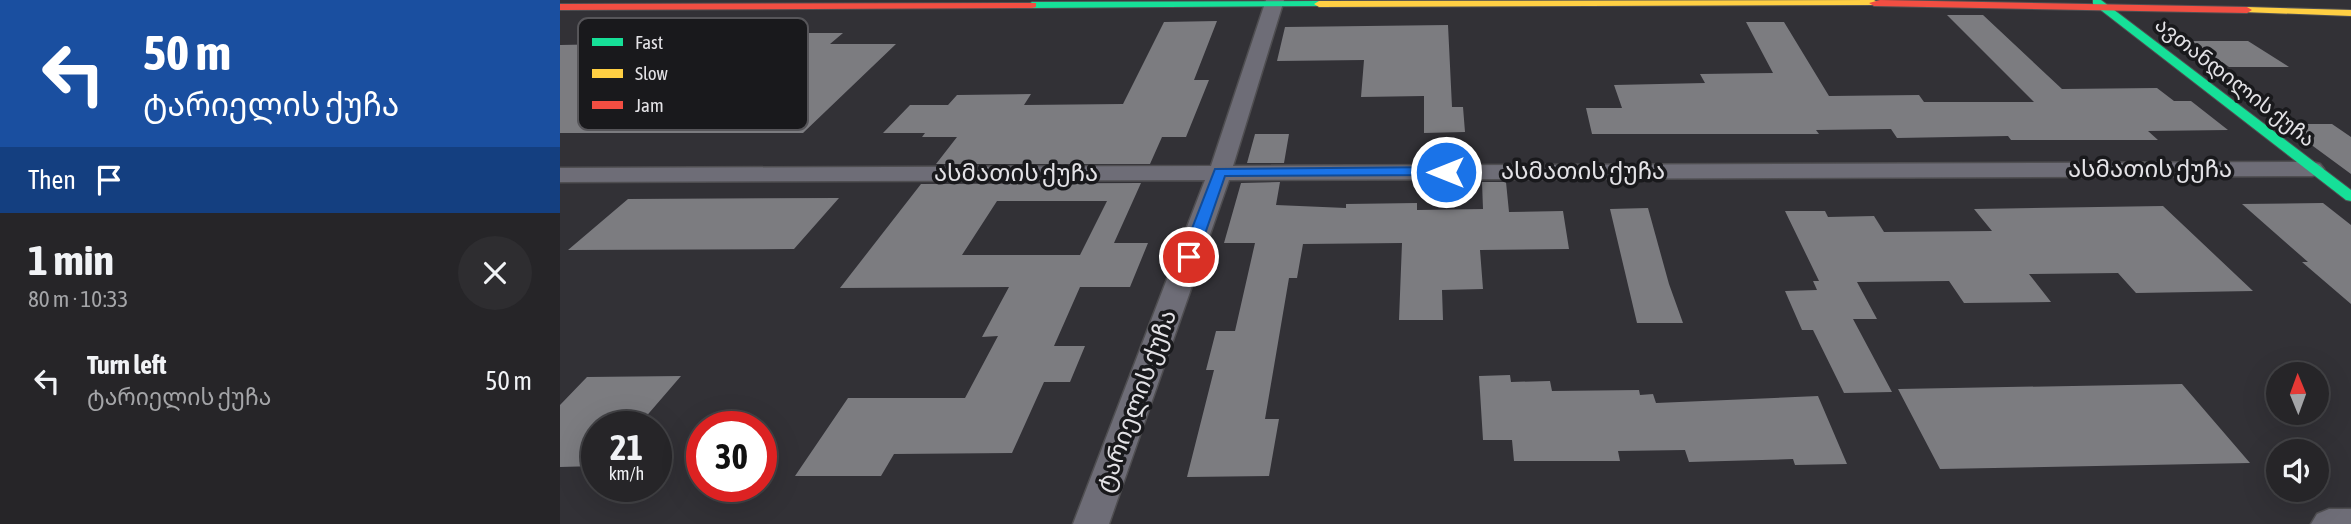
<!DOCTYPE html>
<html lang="en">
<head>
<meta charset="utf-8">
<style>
  body { margin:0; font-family:"Asap Condensed","Noto Sans Georgian",sans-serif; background:#2e2d30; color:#f1f3f6; height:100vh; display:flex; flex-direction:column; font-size:26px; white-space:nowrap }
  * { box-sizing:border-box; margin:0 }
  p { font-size:23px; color:#a4a5a8 }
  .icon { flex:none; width:38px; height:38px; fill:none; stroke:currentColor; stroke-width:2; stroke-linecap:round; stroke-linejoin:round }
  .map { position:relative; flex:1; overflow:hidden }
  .drawer { display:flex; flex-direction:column; background:#262528; width:560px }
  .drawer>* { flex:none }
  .guide { background:#1a4fa0; color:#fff; overflow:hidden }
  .needle { width:46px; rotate:359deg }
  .tools { position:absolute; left:1706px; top:362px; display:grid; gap:14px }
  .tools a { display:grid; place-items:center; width:63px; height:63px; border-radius:50%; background:#262528; box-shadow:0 7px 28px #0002,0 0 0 2px #424245; font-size:35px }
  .speed { position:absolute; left:21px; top:411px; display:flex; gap:14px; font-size:35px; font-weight:700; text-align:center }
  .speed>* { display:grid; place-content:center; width:91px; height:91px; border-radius:50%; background:#262528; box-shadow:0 7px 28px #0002,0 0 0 2px #424245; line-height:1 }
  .speed small { font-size:18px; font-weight:400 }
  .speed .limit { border:10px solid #d22; background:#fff; color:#111 }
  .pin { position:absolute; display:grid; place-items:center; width:60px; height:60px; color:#fff; margin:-30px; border:4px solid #fff; border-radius:50%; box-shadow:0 2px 7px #0007 }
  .me { position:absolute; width:77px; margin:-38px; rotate:270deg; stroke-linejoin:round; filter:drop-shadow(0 0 5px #0008) }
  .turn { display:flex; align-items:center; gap:24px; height:147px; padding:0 28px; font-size:32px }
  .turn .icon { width:91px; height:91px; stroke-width:2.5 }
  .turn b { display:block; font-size:49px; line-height:60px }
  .then { display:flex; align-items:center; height:66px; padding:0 28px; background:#0003; gap:14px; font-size:26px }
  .round { display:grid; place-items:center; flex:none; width:74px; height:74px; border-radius:37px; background:#2e2d30 }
  .overview { display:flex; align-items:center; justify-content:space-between; height:119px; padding:0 28px }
  h1 { font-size:42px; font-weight:700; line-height:52px }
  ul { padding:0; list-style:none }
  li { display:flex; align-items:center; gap:21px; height:98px; padding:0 28px }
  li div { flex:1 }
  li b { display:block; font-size:26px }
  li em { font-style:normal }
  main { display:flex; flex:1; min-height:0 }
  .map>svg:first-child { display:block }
  .building { fill:#7c7c80; fill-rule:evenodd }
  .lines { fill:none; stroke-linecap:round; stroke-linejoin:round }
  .street-casing { stroke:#4f4e51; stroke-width:3 }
  .fast-casing { stroke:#4f4e51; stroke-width:2 }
  .slow-casing { stroke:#4f4e51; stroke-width:2 }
  .jam-casing { stroke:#4f4e51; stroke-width:2 }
  .street { fill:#6e6d77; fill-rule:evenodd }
  .fast { fill:#16e098; fill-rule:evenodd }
  .slow { fill:#ffcf43; fill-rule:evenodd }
  .jam { fill:#f24e42; fill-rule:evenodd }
  .route { fill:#1a73e8; stroke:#114b97; stroke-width:2 }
  .labels { text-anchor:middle; stroke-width:7; stroke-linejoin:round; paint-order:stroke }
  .far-street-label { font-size:21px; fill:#e3e2e6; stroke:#19191c }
  .street-label { font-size:24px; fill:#e3e2e6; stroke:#19191c }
  .key { fill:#19191c; stroke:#565559; stroke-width:2 }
  .key-label { font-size:19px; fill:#e3e2e6 }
</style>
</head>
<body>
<main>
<section class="drawer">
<div class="guide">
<div class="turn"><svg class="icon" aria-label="left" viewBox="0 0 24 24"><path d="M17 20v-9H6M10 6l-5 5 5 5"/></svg><div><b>50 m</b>ტარიელის ქუჩა</div></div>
<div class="then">Then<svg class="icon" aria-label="arrive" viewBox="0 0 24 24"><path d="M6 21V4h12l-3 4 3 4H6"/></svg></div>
</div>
<div class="overview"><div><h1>1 min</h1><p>80 m · 10:33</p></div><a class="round"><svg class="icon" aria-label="close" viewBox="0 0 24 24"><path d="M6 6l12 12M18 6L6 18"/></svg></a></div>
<ul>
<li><svg class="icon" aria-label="left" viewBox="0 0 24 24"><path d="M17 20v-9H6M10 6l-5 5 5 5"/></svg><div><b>Turn left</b><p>ტარიელის ქუჩა</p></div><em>50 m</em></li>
</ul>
</section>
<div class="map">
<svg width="1791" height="524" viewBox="0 0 1791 524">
  <rect width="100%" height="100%" fill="#323136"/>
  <path class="building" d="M1387 15H1423L1502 89 1597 88 1614 101H1631L1668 130 1588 131 1598 140H1451L1448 136 1337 138 1331 129 1256 130 1259 134H1032L1026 108H1062L1054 85 1145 83 1140 74 1213 73 1186 22H1224L1269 96 1359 95 1364 102H1474Z
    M657 21 634 80H649L626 137H602L590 164H376L397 137H362L365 133H323L350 105H388L397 95 471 94 464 105 563 104 604 22Z
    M179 25H243L233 33H283L270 44H336L243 133H0V45L150 42 157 41Z
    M888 25 892 107H903L905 132 864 133V96L801 97 804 60 717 61 725 27Z
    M1632 41H1688L1729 67H1669Z
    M1723 124H1772L1791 137V174Z
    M695 134H729L724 163H687Z
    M720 182 716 205 786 208V204L857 203V210L923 209 922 182H946L949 212 1003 211 1009 249 920 250 923 289 882 290 883 320H839L842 243 743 244 737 278H729L705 419H719L709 476 627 477 654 370H646L656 331H675L695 243H664L681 183Z
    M581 183 554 243H588L570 287H520L494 346H525L510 382H484L452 453 334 454 321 476H235L288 398H405L438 336 422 337 449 287 280 288 361 184ZM437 201H547L520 255H402Z
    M279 198 234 249 8 250 68 199Z
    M1763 203 1791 225V304L1742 262H1748L1682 204Z
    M1603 206 1693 291 1576 293 1558 273 1469 274 1491 302 1404 303 1389 281 1297 282 1317 319H1293L1332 392 1284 393 1253 330H1242L1225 291 1257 290 1253 281H1259L1225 211H1265L1268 217 1314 216 1324 232 1432 231 1414 209Z
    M1088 208 1109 284 1123 323H1077L1050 209Z
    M950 375 951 382 990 381 992 391 1079 390 1080 395 1093 394 1096 403 1258 396 1287 464 1235 465 1233 459 1129 462 1125 450 1058 451 1060 461H954L952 440H923L919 376Z
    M121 376 77 427H37V466L0 467V405L27 377Z
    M1622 384 1690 463 1380 469 1338 389Z"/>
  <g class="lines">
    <g class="street-casing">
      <path id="street" d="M706 0H724L673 166 1752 162 1760 164 1764 169 1760 174 1752 176 669 180 549 524H513L645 180 0 182V168L651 166Z
        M1769 509H1791V524H1751L1757 514Z"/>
    </g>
    <g class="fast-casing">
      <path id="fast" d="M1533 0H1541L1791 190V201L1786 200 1533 4Z
        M759 1 763 2V6L472 8 467 5 472 2Z"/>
    </g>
    <g class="slow-casing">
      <path id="slow" d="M1314 0 1319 3 1318 5 759 7 754 4 759 1Z
        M1687 7 1791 10V16L1683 12 1682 10Z"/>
    </g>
    <g class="jam-casing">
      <path id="jam" d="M1320 0 1687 7 1692 10 1687 13 1314 6 1309 3Z
        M476 3V7L472 8 0 10V4Z"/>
    </g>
    <use href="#street" class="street"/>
    <use href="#fast" class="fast"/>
    <use href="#slow" class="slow"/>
    <use href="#jam" class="jam"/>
  </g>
  <path class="route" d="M886 167 893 172 890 175 665 176 637 257 629 262 621 257 655 169Z"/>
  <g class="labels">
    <g class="far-street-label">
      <text transform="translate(1675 82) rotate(38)" y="7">ავთანდილის ქუჩა</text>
    </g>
    <g class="street-label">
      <text x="1590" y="177">ასმათის ქუჩა</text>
      <text x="1023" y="179">ასმათის ქუჩა</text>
      <text x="456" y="181">ასმათის ქუჩა</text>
      <text transform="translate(576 401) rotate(-70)" y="8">ტარიელის ქუჩა</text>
    </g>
  </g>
  <rect x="18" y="18" width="230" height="112" rx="10" class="key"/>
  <rect x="32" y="38" width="31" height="8" fill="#16e098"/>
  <rect x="32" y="69" width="31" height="9" fill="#ffcf43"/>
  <rect x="32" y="101" width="31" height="8" fill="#f24e42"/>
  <g class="key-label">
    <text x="75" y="49">Fast</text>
    <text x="75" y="80">Slow</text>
    <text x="75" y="112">Jam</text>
  </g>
</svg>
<div class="tools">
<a><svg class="needle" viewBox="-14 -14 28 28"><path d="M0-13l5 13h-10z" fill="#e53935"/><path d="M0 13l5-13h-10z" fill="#a4a5a8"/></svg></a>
<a><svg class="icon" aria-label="sound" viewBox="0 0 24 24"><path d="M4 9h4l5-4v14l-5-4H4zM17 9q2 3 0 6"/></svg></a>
</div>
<div class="speed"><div>21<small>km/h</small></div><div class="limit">30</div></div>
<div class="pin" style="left:629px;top:257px;background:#d93025"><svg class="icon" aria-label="arrive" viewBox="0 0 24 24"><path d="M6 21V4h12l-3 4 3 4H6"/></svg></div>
<svg class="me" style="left:886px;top:172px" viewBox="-20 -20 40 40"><circle r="17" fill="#1a73e8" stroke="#fff" stroke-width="3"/><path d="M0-11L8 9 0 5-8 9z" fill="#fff"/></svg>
</div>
</main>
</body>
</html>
